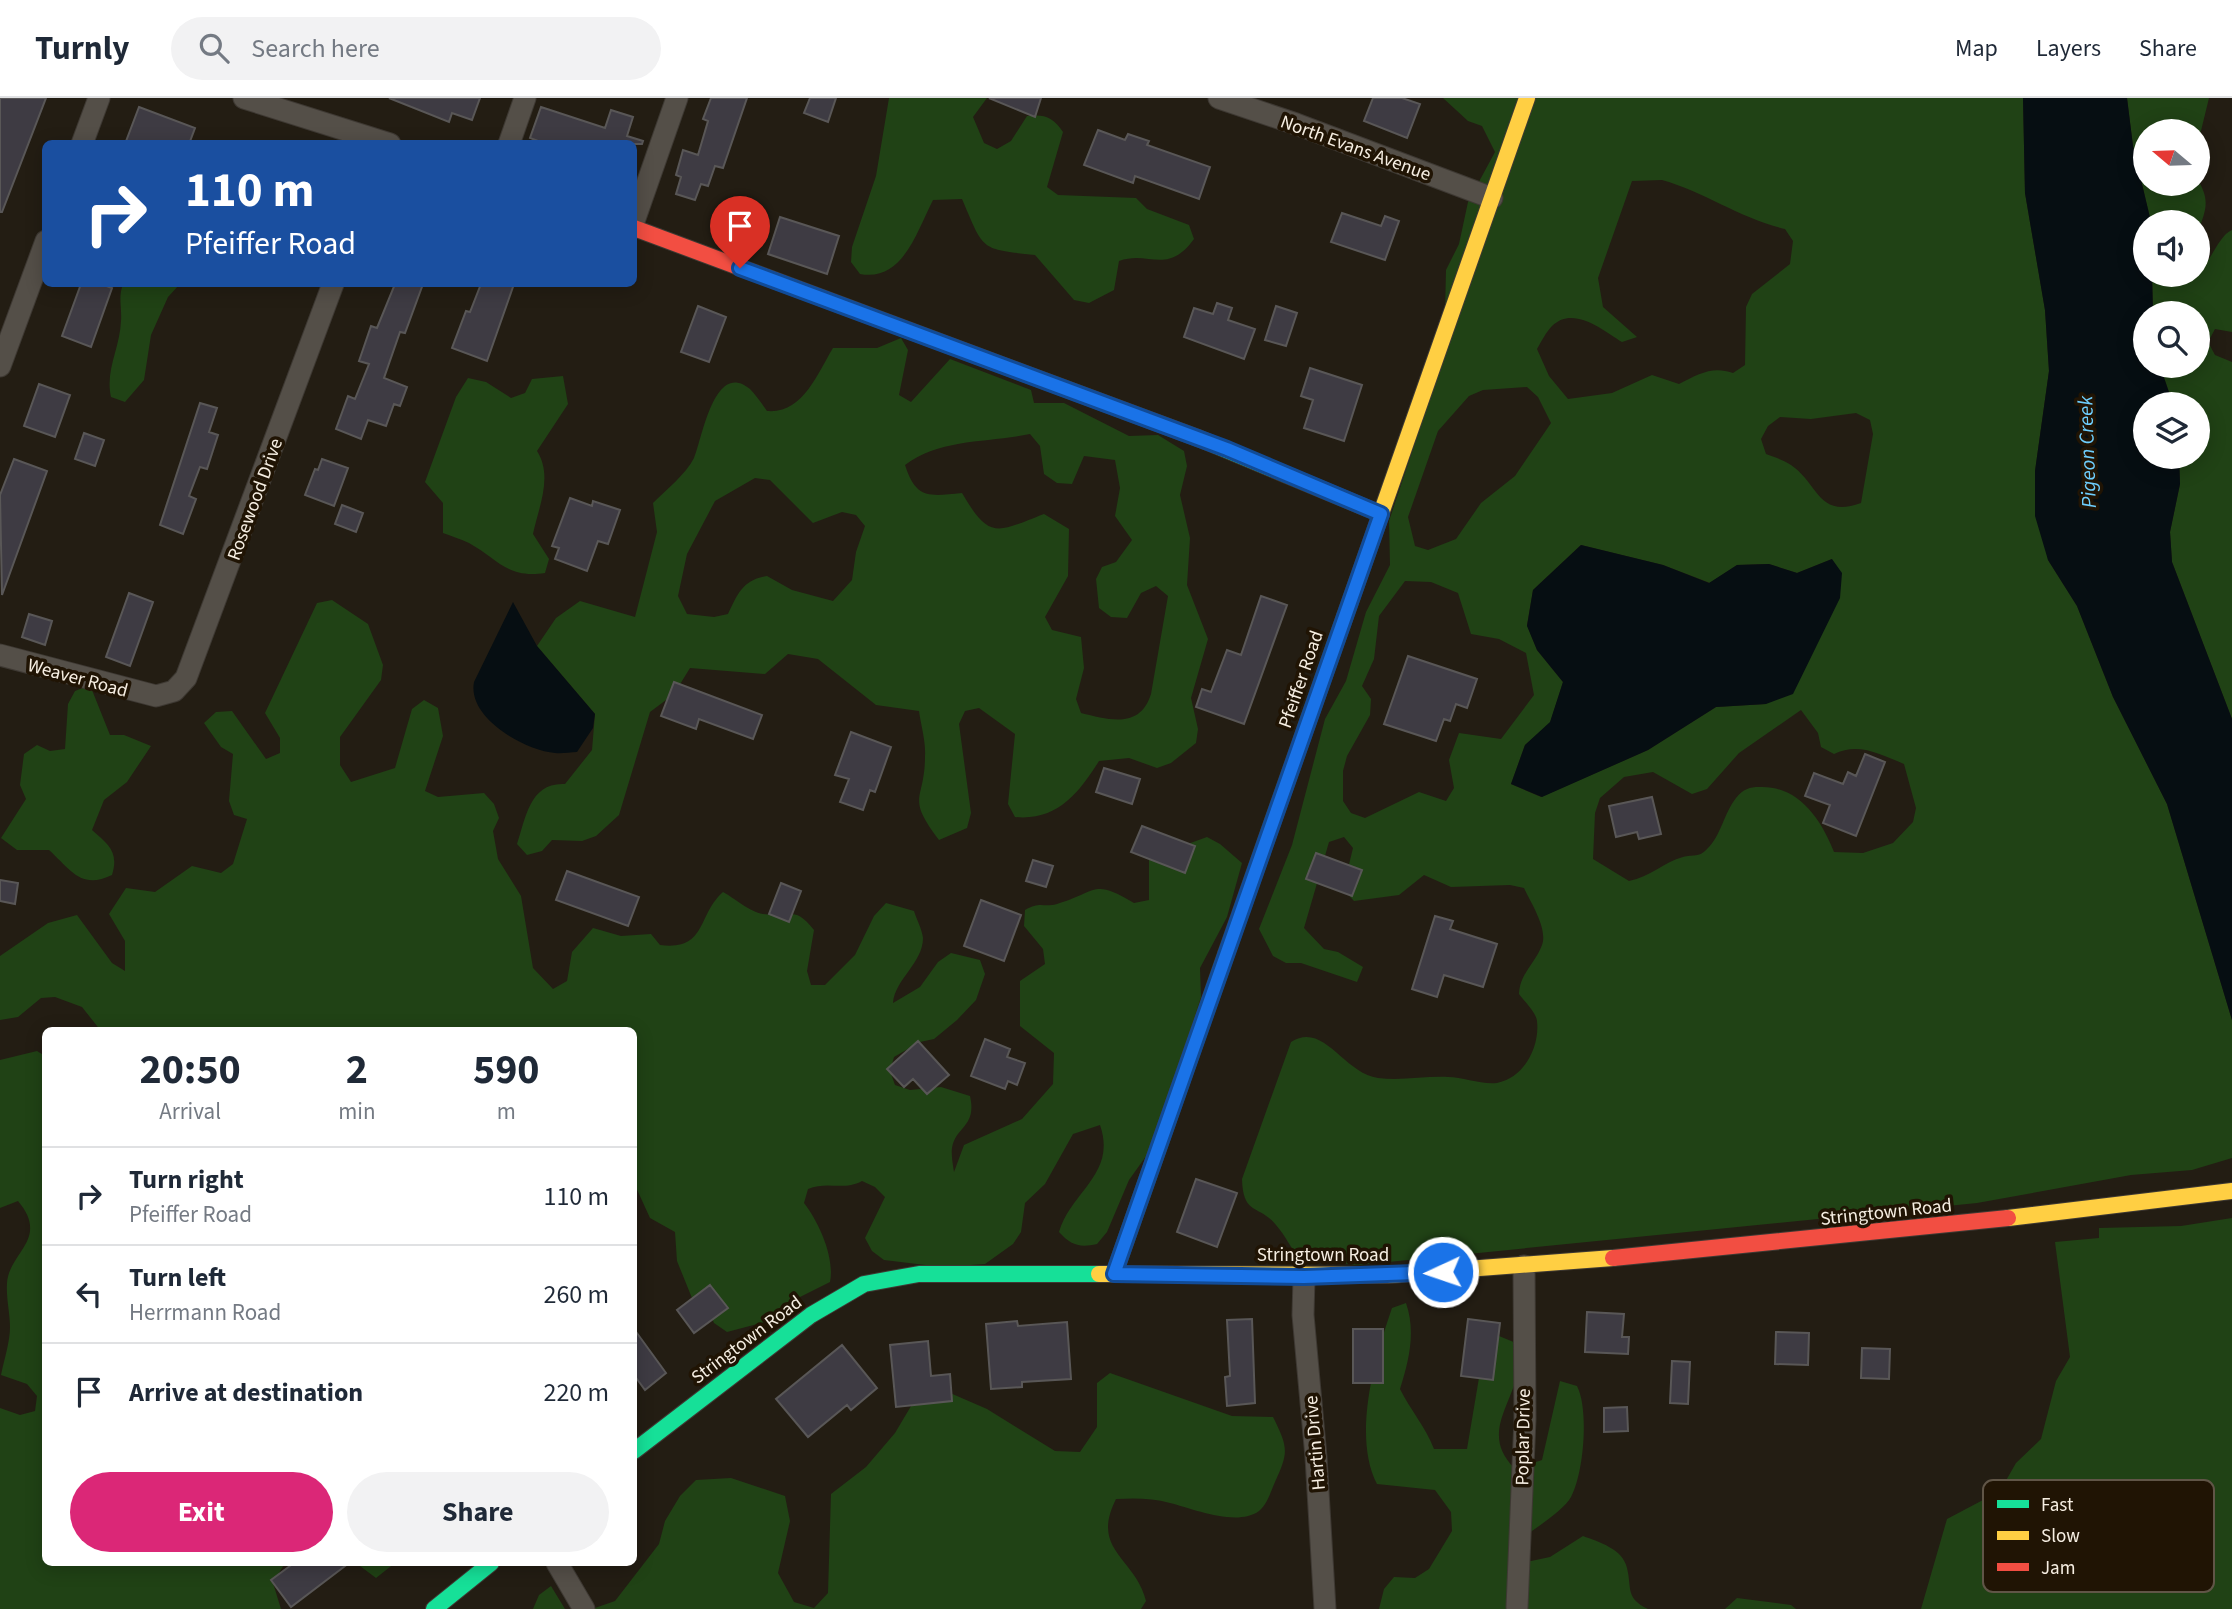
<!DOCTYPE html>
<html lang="en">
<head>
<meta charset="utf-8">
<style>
  body { margin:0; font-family:"Source Sans 3",sans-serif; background:#f2f2f3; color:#1f2937; height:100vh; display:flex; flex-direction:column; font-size:26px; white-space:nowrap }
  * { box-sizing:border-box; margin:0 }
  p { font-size:23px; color:#747a83 }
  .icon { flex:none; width:38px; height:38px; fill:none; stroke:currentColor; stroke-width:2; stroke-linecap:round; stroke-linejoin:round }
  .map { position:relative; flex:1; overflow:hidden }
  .drawer { position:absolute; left:42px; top:929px; width:595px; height:539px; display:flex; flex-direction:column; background:#fff; border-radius:10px; box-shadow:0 4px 18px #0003 }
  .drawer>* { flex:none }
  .banner { position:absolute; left:42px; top:42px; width:595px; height:147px; border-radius:10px; box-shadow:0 4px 18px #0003; background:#1a4fa0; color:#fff; overflow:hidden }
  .needle { width:46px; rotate:289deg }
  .buttons { position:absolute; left:2133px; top:21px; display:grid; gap:14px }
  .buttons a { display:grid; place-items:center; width:77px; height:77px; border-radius:50%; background:#fff; box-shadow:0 4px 18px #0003; font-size:35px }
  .pin { position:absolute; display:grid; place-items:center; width:60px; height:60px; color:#fff; margin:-72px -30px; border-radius:50% 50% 50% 0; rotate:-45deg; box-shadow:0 0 7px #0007 }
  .pin .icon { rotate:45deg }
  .me { position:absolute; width:77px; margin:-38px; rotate:267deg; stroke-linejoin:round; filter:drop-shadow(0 0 5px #0008) }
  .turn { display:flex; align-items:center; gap:24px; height:147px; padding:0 28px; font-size:32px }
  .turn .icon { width:91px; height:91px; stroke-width:2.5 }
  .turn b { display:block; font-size:49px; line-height:60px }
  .eta { display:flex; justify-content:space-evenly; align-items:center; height:119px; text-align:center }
  .eta b { font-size:42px; font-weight:700; line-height:49px }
  .cta { display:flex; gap:14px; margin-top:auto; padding:14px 28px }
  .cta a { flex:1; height:80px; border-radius:42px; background:#db2777; color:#fff; font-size:28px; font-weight:700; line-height:80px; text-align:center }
  .cta a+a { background:#f2f2f3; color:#1f2937 }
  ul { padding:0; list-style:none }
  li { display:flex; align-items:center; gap:21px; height:98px; padding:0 28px; border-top:2px solid #e0e1e3 }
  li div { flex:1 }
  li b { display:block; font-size:26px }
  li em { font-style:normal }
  header { display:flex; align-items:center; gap:42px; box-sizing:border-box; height:98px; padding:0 35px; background:#fff; border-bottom:2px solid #e0e1e3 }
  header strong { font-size:33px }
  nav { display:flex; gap:38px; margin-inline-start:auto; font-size:24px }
  .search { width:490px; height:63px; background:#f2f2f3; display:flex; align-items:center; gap:18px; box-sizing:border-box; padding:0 24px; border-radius:38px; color:#747a83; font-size:26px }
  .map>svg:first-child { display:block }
  .green { fill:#204215; fill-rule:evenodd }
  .water { fill:#060e12 }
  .building { fill:#3e3b43; stroke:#595757; stroke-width:2 }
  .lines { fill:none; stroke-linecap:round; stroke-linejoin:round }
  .street-casing { stroke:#3e3933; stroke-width:23 }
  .fast-casing { stroke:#3e3933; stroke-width:18 }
  .slow-casing { stroke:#3e3933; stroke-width:18 }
  .jam-casing { stroke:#3e3933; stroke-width:18 }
  .street { stroke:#544f48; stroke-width:21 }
  .fast { stroke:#16e098; stroke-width:16 }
  .slow { stroke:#ffcf43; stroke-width:16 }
  .jam { stroke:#f24e42; stroke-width:16 }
  .route-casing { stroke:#114b97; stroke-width:18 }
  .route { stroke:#1a73e8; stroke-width:12 }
  .labels { text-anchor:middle; stroke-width:7; stroke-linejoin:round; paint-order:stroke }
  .street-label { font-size:19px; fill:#f6eee2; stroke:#201404 }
  .water-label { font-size:21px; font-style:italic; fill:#6ecefd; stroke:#201404 }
  .key { fill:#201404; stroke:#605547; stroke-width:2 }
  .key-label { font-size:19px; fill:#f6eee2 }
</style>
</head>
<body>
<header>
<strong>Turnly</strong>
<div class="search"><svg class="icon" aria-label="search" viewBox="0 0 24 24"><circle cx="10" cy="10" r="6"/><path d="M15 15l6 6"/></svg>Search here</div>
<nav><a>Map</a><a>Layers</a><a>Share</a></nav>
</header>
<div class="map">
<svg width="2232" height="1511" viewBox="0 0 2232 1511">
  <rect width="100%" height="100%" fill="#231d13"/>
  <path class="green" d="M889 0H987L973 19 984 45 997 51 1011 43 1027 18C1045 16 1053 19 1063 34L1047 89 1058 97 1136 100 1147 111 1189 127 1194 141C1167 178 1149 152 1119 163L1114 192 1089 205 1074 202 1035 157C979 151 984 152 962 101L933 102C917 133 903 184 860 176L851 164 852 149 876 78Z
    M1443 0H2023L2025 95 2045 212 2049 273 2035 373 2048 462 2077 508 2113 599 2167 706 2232 922V1060L2192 1072 2131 1077 1977 1105 1358 1167 1299 1161C1291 1150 1285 1137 1276 1127 1259 1106 1243 1118 1242 1081L1291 944C1324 923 1343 975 1378 980 1401 983 1425 978 1448 979 1463 979 1482 987 1497 985 1524 980 1540 949 1537 923 1536 914 1524 903 1519 896 1520 875 1535 866 1542 847 1548 831 1531 805 1524 790L1510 787 1451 789 1424 777 1399 797 1354 803 1343 791 1353 750 1344 739 1329 744 1304 830 1324 851 1338 854 1363 869 1357 884 1301 865H1286L1273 858 1259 831 1292 747 1325 621 1346 583 1366 514 1390 467 1389 423 1444 258 1446 172 1459 146 1468 104 1495 54 1482 28 1468 23ZM1662 82C1705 94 1741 121 1785 131L1793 143 1790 166 1752 196 1746 209 1745 267 1733 275C1712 268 1699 276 1679 286L1652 277 1612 295 1568 301 1549 278 1537 251C1541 244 1546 234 1552 228 1573 207 1603 232 1622 244L1637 239 1603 209 1598 180 1632 83ZM1527 289 1538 299 1551 325 1515 378 1481 405 1456 441 1428 452 1415 448 1408 419 1438 333 1469 298 1483 292ZM1856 315 1870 322 1873 336 1861 405C1818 421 1818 385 1791 367 1784 362 1774 359 1766 356L1761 341 1768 328 1780 319 1811 321ZM1581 447 1663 467 1710 485 1737 467 1769 466 1797 475 1832 461 1766 606 1716 609 1648 652 1541 699 1511 686 1525 647 1550 625 1563 584 1537 552 1527 527 1533 492ZM1405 483 1431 484 1458 495 1471 536 1499 541 1526 555 1534 597 1501 641 1459 635 1449 662 1454 690 1446 703 1419 694 1365 720 1351 715 1343 703V673L1347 658 1370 617 1371 601 1362 588 1374 561 1379 518ZM1801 612 1818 635 1821 649 1834 656C1858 644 1880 656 1904 666L1916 710 1913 724 1893 745 1863 755 1834 754C1821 721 1798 687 1759 689 1750 689 1743 691 1736 700 1724 715 1721 738 1707 751 1699 760 1693 756 1683 759 1664 764 1650 779 1629 783L1593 761 1595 715 1600 700 1624 679 1653 674 1692 696 1707 691 1739 655Z
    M2127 0H2209L2198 45V33H2146V86H2198V82C2211 104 2205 112 2198 135V124H2151L2133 48Z
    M2232 132V234L2215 231 2208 244 2215 257 2232 264V621L2172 464 2170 434 2180 386 2179 359H2198V306H2173L2160 268H2198V215H2153L2152 177H2198V169H2203C2213 158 2220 137 2232 132Z
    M123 186H180L168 199 151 237 144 282 125 304 111 299C105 272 120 250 121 223 122 210 118 199 123 186Z
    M901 240 908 252 899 297 911 304 950 261 1031 292 1034 305H1064L1129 338 1158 337 1184 353 1187 368 1180 397 1190 440 1187 487 1208 541 1191 600 1198 631 1196 645 1171 665 1157 670 1129 660 1099 663C1079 695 1057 723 1015 719L1008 706 1015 636 979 610 965 613 959 626 971 715 967 730 939 742C905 697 925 704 925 658 926 644 921 628 919 613L876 607 818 561 788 556 765 576 690 570 674 596 650 614 619 717 596 738 582 743 552 742 542 753 527 757 517 746C526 719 530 684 565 686L592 652 595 616 537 548 556 520 580 503 635 519 657 434 653 405C666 392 686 376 694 360 702 342 714 261 750 291 756 297 762 306 767 313 803 316 817 276 833 250H877ZM1030 336 1040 348 1044 376 1057 385 1072 386 1084 358 1115 362 1120 390 1115 418 1132 442 1116 464 1102 469 1096 481 1099 510 1111 519 1127 520 1141 495 1156 488 1168 498 1151 596C1140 631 1110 622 1081 615L1076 601 1084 570 1081 539 1052 532 1045 519 1068 478 1069 431 1044 416C997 434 990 443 962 395 930 398 916 402 905 367 941 340 988 345 1030 336ZM755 380 770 382 813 425 842 414 856 417 865 428 856 454 852 482 833 503 792 492 767 478C743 482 738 495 728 516L714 519 687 516 678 498 687 456 715 403Z
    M563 278 568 306 537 353C553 378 539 408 533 436L549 461 545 475C507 481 498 461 469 445 461 441 451 438 443 435V405L425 384 456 299 468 280 486 284 511 300 525 295 532 281Z
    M332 502 368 526 383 567 381 582 340 639V667L351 684 395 670 412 611 424 602 438 610 443 638 425 693 438 699 484 695 494 706 499 720 493 733 498 761 521 798 533 870 553 891 567 883 572 854 593 830 621 838 651 836 660 847C707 853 697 817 723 794 734 800 750 814 763 816 788 820 794 806 814 832L807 873 811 887H825L855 857 874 818 886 805 914 813C916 820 922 831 923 840 923 865 895 881 893 905L920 889 938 864 951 855 980 862 985 876 976 902 957 922 934 941 920 944 894 959 890 973 895 987 910 992 941 989 970 998C977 1029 956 1028 952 1050 951 1057 953 1067 954 1074L964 1047 1022 1021 1053 986 1054 955 1020 928V883L1045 866 1043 851 1024 828 1025 812C1041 803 1043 810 1057 806 1098 794 1092 780 1134 805L1149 802V760L1207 739 1220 746 1242 765 1227 819 1200 870 1201 899 1154 1047 1129 1082 1107 1134 1097 1146C1079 1150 1071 1147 1059 1134 1071 1093 1117 1076 1100 1027L1073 1036 1045 1086 1025 1105 1021 1134 1013 1146 985 1166 942 1169 884 1162 872 1153 865 1140 885 1099 875 1089 862 1083C844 1093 827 1083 808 1091L804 1105C819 1124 835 1160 830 1184L790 1204 769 1223 727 1234 714 1225 708 1211 694 1205 677 1163 675 1134 650 1120 634 1085V933H101L82 909 55 899 41 900 18 919 0 922V858L48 825 77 817 112 865 125 873V843L109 816 126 790 155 794 192 768 221 775 233 766 247 721 234 717 229 703 233 656 221 649 204 625 216 614 232 613 266 661 280 655V640L265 615 317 505Z
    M90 587 110 637H124L151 648 127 684 104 702 92 732C109 747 119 754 112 777 81 792 71 772 49 752H17L1 740 26 701 20 687 24 656 37 647 50 653 65 651 68 606 75 593Z
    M37 953 45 958 46 1465H285L273 1485 281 1511H0V1310L20 1317 35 1313 37 1298 27 1286 1 1277C4 1262 10 1244 10 1229 10 1215 6 1200 7 1185 9 1154 50 1141 18 1103L0 1110V962Z
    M2232 1120V1511H1921L1947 1421 2000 1393 2016 1365 2041 1341 2056 1283 2070 1259 2055 1144 2099 1140V1130L2181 1128Z
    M1406 1205C1416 1234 1409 1262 1400 1291 1411 1313 1425 1328 1434 1351H1467L1483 1256 1499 1238 1516 1245C1517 1252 1520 1260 1519 1267 1514 1307 1479 1335 1515 1371L1542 1362 1560 1283 1577 1288C1589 1311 1584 1375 1571 1399 1563 1414 1526 1436 1512 1448L1521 1465 1550 1459 1583 1438C1599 1444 1623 1451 1627 1470 1632 1490 1625 1500 1648 1511H1379L1384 1491 1394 1479 1415 1480 1429 1471 1452 1433 1451 1414 1435 1392 1377 1386C1352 1338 1375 1259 1392 1210Z
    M1110 1275 1232 1318 1273 1319C1288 1349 1289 1354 1275 1384 1271 1393 1267 1407 1259 1413 1237 1429 1194 1411 1170 1405 1152 1400 1135 1400 1116 1401 1090 1453 1135 1459 1146 1503L1141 1511H592L615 1503 659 1446 665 1423 680 1398 696 1382 731 1380 785 1398 790 1423 778 1475 794 1504 814 1510 828 1495 831 1396 866 1369 895 1335 920 1293 934 1288 987 1311 1055 1353 1080 1354 1097 1329V1285Z
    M356 1465H395L376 1480Z
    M551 1488 565 1511H533L539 1497Z
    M1737 1500 1791 1507 1796 1511H1725Z"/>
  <path class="water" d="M2023 0H2127L2133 48 2151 124H2146V177H2152L2153 215H2146V268H2160L2173 306H2146V359H2179L2180 386 2170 434 2172 464 2232 621V922L2167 706 2113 599 2077 508 2048 462 2035 418V373L2049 273 2045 212 2025 95Z
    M1581 447 1663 467 1709 485 1737 467 1769 466 1797 475 1832 461 1842 475 1840 500 1793 596 1766 606 1716 609 1648 652 1542 699 1511 686 1525 647 1550 624 1563 584 1537 552 1527 528 1533 492Z
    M513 504 537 548 595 616 593 630 577 654C570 654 562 656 555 655 524 652 467 620 474 584Z"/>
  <path class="building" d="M0 0H46L2 114H0Z
    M389 0H480L472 22 452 15 449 24Z
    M711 0H747L723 70 715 68 708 88 701 86 695 102 676 96 681 79 676 77 683 52 698 57 708 23 703 21Z
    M810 0H836L828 24 804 15Z
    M989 0H1041L1035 19Z
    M1373 0H1402L1420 6 1407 40 1364 23Z
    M139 9 195 30 189 46H125Z
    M541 9 605 30 611 12 633 19 627 38 643 43 642 46H546L530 40Z
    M1098 32 1125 42 1128 36 1149 43 1147 47 1210 69 1199 101 1135 78 1133 85 1084 67Z
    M1342 115 1381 128 1385 118 1399 123 1385 162 1331 144Z
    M780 119 839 138 827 176 768 156Z
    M81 186H101L112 190 91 249 62 238Z
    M395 186H423L405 235 400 234 384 280 407 289 400 308 394 306 386 328 368 322 361 341 336 331 348 298 355 301 369 266 359 263 371 228 377 230Z
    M481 186H514L487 263 452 250 466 213 470 214Z
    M1217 205 1232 210 1228 222 1255 231 1244 261 1184 239 1194 210 1213 216Z
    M698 208 726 219 709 264 681 254Z
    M1276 208 1297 215 1286 248 1265 242Z
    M1310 270 1362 287 1344 343 1304 330 1313 302 1301 298Z
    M39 286 70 297 55 339 24 328Z
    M200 305 217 310 209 334 218 337 207 371 200 369 189 398 196 401 183 436 160 427Z
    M84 335 104 342 95 368 75 361Z
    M14 361 47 373 2 497 0 397Z
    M322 361 348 370 334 408 305 397 315 371 318 372Z
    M570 400 592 408 593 403 620 412 608 446 598 443 587 473 555 461 559 450 552 448Z
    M342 407 363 415 356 434 335 426Z
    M129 495 153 504 130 568 106 559Z
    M1261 498 1287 507 1244 626 1196 609 1202 591 1211 594 1227 552 1241 557Z
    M29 516 52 523 45 547 22 539Z
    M1408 558 1477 581 1467 610 1456 606 1450 623 1444 621 1436 643 1384 626Z
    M674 584 762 617 753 641 699 621 696 631 661 618Z
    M851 634 891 649 875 694 870 692 863 712 840 704 849 681 835 677Z
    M1865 656 1885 664 1856 738 1823 725 1830 707 1805 698 1814 675 1843 686 1848 674 1856 678Z
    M1104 670 1140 681 1132 706 1096 694Z
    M1652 699 1661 736 1639 741 1637 734 1616 739 1609 708Z
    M1142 728 1195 748 1185 775 1131 754Z
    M1316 755 1362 772 1352 798 1306 781Z
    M1033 762 1053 768 1046 789 1026 783Z
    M567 773 639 799 628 828 556 802Z
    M0 782 18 785 15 806 0 803Z
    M781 785 801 793 789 824 769 816Z
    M981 802 1021 817 1004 863 964 848Z
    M1435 818 1453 823 1450 831 1497 846 1483 889 1444 877 1437 899 1412 891Z
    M985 941 1010 951 1007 959 1025 965 1017 987 1008 983 1005 991 971 978Z
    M918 943 949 977 927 996 913 981 904 989 887 971Z
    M1196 1081 1237 1095 1217 1149 1177 1134Z
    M710 1187 728 1210 694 1235 677 1212Z
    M1587 1214 1624 1216 1622 1239H1629L1628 1256 1585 1254Z
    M1252 1221 1255 1305 1227 1308 1225 1279 1230 1278 1227 1222Z
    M1468 1221 1500 1225 1493 1282 1461 1278Z
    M1017 1223 1018 1228 1067 1224 1071 1281 1022 1284V1289L991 1291 986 1226Z
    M634 1231 666 1275 645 1292 634 1277Z
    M1353 1231H1383V1285H1353Z
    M1776 1234 1809 1235 1808 1267 1775 1266Z
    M928 1243 931 1278 950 1276 952 1303 896 1309 890 1247Z
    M842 1247 877 1290 851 1312 847 1307 808 1339 776 1301Z
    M1862 1250 1890 1251 1889 1281 1861 1280Z
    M1672 1263 1690 1264 1688 1306 1670 1305Z
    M1627 1309 1628 1333 1604 1334V1310Z
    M294 1465H349L291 1509 271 1482Z"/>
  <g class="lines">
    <g class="street-casing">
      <path id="street" d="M244 0 390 46
        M1219 0 1296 26 1492 100
        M82 46 99 0
        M509 46 525 0
        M634 123 677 0
        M0 268 46 143
        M0 557 156 598 174 593 186 580 333 186
        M1304 1179 1303 1217 1316 1359 1325 1511
        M557 1465 584 1511
        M1517 1509 1525 1321 1524 1168"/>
    </g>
    <g class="fast-casing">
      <path id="fast" d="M1198 340 1381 416
        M634 1353 811 1217 864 1186 919 1176H1099
        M434 1511 491 1465"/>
    </g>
    <g class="slow-casing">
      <path id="slow" d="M1345 518 1527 0
        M2008 1120 2232 1093
        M1099 1176 1388 1177 1613 1160
        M1114 1176 1226 856"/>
    </g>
    <g class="jam-casing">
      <path id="jam" d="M634 130 1198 340
        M1226 856 1345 518
        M1613 1160 2008 1120"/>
    </g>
    <use href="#street" class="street"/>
    <use href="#fast" class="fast"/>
    <use href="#slow" class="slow"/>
    <use href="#jam" class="jam"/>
  </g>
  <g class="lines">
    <g class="route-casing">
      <path id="route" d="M740 170 1227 351 1381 416 1114 1176 1304 1179 1443 1174"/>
    </g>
    <use href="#route" class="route"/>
  </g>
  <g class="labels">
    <g class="street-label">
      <text transform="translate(1356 49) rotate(20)" y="7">North Evans Avenue</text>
      <text transform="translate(254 401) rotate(-70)" y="7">Rosewood Drive</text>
      <text transform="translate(78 579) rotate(15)" y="7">Weaver Road</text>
      <text transform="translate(1300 581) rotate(-71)" y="7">Pfeiffer Road</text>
      <text transform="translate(1886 1113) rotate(-6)" y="7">Stringtown Road</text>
      <text x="1323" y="1163">Stringtown Road</text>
      <text transform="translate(746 1241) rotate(-37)" y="7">Stringtown Road</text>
      <text transform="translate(1522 1339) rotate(-89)" y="7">Poplar Drive</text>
      <text transform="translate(1314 1345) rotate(-95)" y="7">Hartin Drive</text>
    </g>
    <g class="water-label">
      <text transform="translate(2087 354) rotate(-92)" y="7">Pigeon Creek</text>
    </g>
  </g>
  <rect x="1983" y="1382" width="231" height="112" rx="10" class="key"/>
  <rect x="1997" y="1402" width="32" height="8" fill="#16e098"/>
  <rect x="1997" y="1433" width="32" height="9" fill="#ffcf43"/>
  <rect x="1997" y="1465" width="32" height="8" fill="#f24e42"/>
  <g class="key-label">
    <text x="2041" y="1413">Fast</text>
    <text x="2041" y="1444">Slow</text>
    <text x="2041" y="1476">Jam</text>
  </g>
</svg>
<div class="buttons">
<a><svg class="needle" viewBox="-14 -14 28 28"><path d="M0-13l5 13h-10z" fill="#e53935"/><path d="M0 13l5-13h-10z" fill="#747a83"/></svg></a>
<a><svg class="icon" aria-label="sound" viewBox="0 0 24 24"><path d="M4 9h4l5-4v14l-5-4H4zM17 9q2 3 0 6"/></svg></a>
<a><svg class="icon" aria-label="search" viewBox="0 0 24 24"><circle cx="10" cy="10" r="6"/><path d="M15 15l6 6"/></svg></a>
<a><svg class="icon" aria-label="layers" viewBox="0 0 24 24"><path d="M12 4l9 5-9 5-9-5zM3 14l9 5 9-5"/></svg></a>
</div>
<div class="pin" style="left:740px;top:170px;background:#d93025"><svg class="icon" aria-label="arrive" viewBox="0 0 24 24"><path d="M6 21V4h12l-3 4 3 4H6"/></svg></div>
<svg class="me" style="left:1443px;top:1174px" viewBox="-20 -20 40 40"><circle r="17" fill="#1a73e8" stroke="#fff" stroke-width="3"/><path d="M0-11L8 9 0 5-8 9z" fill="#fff"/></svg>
<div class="banner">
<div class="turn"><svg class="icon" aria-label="right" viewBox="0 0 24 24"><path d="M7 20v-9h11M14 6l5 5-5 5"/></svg><div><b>110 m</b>Pfeiffer Road</div></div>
</div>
<section class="drawer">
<div class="eta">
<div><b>20:50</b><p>Arrival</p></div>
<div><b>2</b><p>min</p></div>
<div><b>590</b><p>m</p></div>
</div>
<ul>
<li><svg class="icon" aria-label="right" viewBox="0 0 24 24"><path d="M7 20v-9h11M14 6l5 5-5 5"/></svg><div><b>Turn right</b><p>Pfeiffer Road</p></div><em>110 m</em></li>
<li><svg class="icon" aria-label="left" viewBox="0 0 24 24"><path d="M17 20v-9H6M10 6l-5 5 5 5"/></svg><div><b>Turn left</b><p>Herrmann Road</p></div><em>260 m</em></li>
<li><svg class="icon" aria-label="arrive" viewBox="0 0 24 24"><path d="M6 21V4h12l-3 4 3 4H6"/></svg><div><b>Arrive at destination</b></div><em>220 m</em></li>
</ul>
<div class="cta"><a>Exit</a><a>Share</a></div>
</section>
</div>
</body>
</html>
